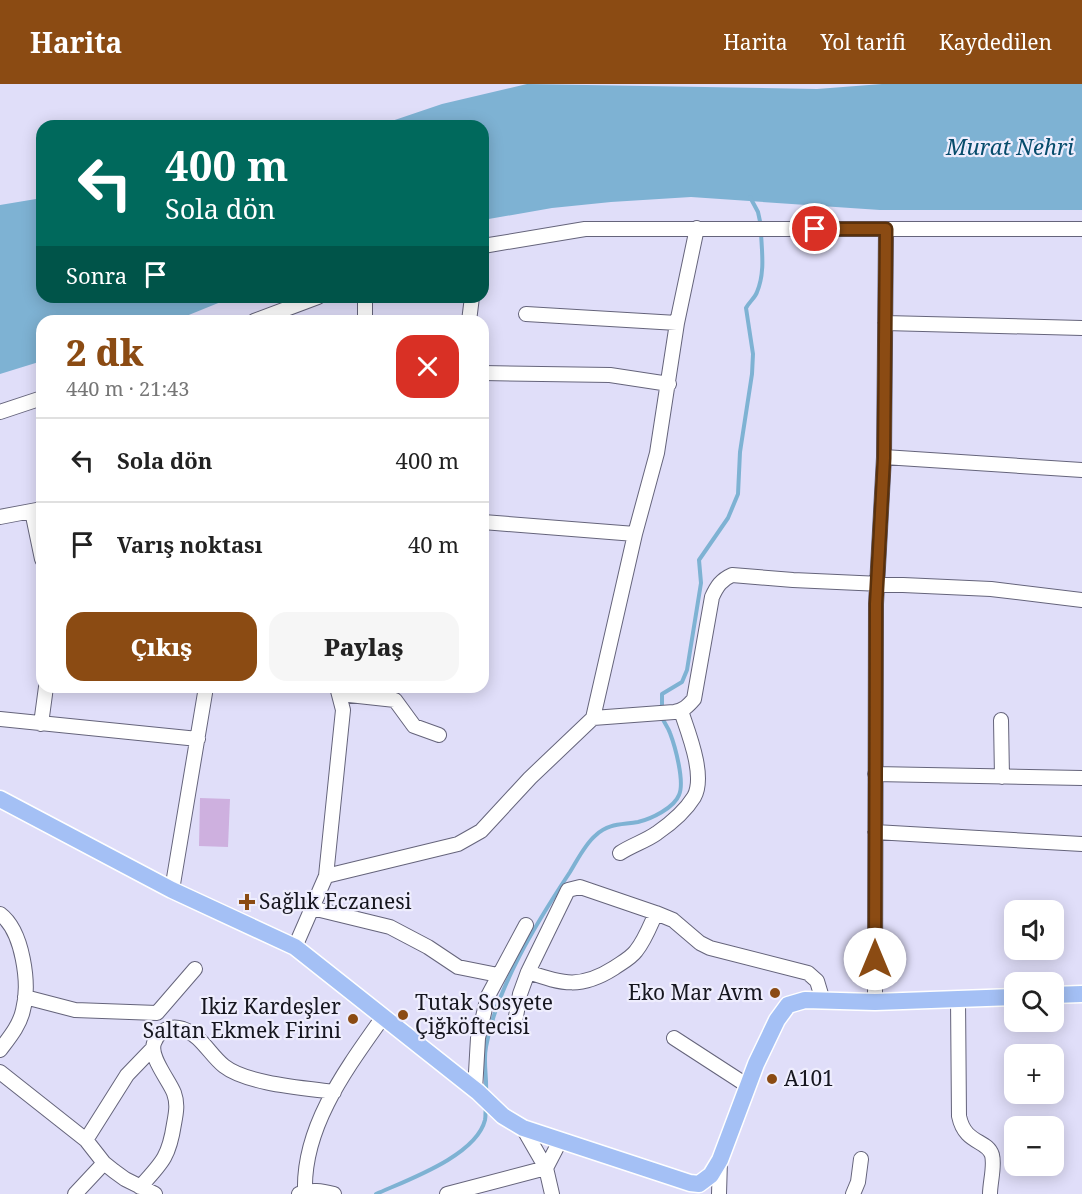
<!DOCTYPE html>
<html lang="tr">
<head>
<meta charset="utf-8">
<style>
  body { margin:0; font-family:"Noto Serif",serif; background:#f6f6f6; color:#222; height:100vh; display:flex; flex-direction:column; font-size:22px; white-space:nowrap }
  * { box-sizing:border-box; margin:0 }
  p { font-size:20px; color:#767676 }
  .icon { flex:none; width:33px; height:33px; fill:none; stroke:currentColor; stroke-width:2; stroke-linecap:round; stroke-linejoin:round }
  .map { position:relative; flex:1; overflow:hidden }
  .sheet { position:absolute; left:36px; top:231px; width:453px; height:378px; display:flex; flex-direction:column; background:#fff; border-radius:18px; box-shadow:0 3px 15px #0003 }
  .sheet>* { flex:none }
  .top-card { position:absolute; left:36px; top:36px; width:453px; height:183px; border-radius:18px; box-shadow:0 3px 15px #0003; background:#00695c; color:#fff; overflow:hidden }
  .buttons { position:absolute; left:1004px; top:816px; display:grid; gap:12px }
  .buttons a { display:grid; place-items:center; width:60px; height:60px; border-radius:12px; background:#fff; box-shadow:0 3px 15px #0003; font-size:30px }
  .pin { position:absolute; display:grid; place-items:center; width:51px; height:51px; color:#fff; margin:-26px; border:3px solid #fff; border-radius:50%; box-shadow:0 2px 6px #0007 }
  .me { position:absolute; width:66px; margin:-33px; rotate:0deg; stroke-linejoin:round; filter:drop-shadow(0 0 4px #0008) }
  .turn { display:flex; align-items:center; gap:21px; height:126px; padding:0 30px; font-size:27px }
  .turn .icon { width:78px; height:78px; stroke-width:2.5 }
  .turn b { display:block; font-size:42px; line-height:51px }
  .then { display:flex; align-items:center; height:57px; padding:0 30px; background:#0003; gap:12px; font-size:22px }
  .round { display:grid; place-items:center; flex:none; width:63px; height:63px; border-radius:18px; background:#f6f6f6 }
  .head { display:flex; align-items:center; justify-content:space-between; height:102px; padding:0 30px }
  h1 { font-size:36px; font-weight:800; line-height:45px; color:#8b4b13 }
  .primary-button { display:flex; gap:12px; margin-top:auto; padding:12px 30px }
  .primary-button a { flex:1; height:69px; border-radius:18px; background:#8b4b13; color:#fff; font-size:24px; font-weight:800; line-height:69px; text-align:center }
  .primary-button a+a { background:#f6f6f6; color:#222 }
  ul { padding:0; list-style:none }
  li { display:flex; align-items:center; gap:18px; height:84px; padding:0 30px; border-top:2px solid #e0e0e0 }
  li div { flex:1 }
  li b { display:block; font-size:22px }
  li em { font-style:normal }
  header { display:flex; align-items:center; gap:36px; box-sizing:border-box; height:84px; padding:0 30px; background:#8b4b13; color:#fff }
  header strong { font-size:28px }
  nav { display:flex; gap:33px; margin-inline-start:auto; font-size:21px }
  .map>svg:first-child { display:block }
  .water { fill:#7eb2d3 }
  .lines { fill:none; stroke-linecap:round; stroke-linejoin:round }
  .stream { stroke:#7eb2d3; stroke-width:4 }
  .building { fill:#ceb0df }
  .minor-casing { stroke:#65647b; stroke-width:16 }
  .major-casing { stroke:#fff; stroke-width:19 }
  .minor { stroke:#fff; stroke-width:14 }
  .major { stroke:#a4c0f5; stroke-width:16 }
  .route-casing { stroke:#5a310c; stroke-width:15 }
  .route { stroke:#8b4b13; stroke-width:10 }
  .poi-dot { fill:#8b4b13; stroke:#eeedfd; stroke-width:2 }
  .labels { text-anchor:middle; stroke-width:4.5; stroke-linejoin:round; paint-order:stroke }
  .poi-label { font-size:21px; fill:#16161f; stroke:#eeedfd; text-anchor:start }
  .water-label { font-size:22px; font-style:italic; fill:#074c6c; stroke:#eeedfd }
</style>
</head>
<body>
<header>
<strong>Harita</strong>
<nav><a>Harita</a><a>Yol tarifi</a><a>Kaydedilen</a></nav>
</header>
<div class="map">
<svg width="1082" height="1110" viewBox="0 0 1082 1110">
  <rect width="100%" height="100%" fill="#e0def9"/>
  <path class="water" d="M527 0 817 5 882 0H1082V126H880L691 113 611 118 552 124 483 136V42H377L442 20Z
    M42 114V213H233L174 237H42V277L0 290V121Z"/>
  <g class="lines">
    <path class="stream" d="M750 113 758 128 761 142
      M662 626V610L682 598 687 586 701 499 699 476 728 434 738 410 740 368 752 290 753 270 746 224C749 218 755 214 757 208 765 189 762 169 761 149
      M486 1008C487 993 483 977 486 963 496 904 537 838 570 788 578 775 585 760 596 751 609 739 622 741 638 738 651 735 674 724 679 711 685 698 675 662 670 649 668 643 664 639 662 633
      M376 1110C407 1096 476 1072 485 1036 486 1031 485 1026 486 1022"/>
  </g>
  <path class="building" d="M200 714 230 715 228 763 199 762Z"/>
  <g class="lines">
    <g class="minor-casing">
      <path id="minor" d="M483 162 585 145H1082
        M526 230 677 239
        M254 237 318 213
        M365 237V213
        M469 237 472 213
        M885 239 1082 244
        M483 289 610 291 669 300
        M0 328 42 314
        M884 373 1082 386
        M32 427 42 475
        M0 433 42 425
        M483 438 635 450
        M340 610 395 616 414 642 439 651
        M593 634 674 628C683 627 688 622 694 615L712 513C717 502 721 496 732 491L793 496 991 505 1082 516
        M0 635 198 655
        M1001 636 1002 693
        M41 640 46 603
        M875 690 1082 694
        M875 748 1082 760
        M620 769C632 761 646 757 657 749 670 740 686 726 694 713 706 692 688 648 681 627
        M326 792 458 760 481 747 530 694 593 634 635 450 657 369 677 239 697 144
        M172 806 206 603
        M312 824 390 843 428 863 458 883 498 891
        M0 830C23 847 30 900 23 926 20 941 9 954 0 966
        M295 863 326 792 343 626 337 603
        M528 888C563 900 581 905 614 884 621 879 631 874 636 867 645 856 650 842 656 829L673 836 700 859 710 864 808 889 817 897 823 917
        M25 913 75 926 157 929 195 885
        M958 915 959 1032C965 1061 987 1055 992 1071 995 1082 990 1098 990 1110
        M875 918 876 520 884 373 886 145
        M515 938 520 910 528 888 568 806 580 803 656 829
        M674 954 748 1002
        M0 988 86 1056 104 1079 114 1087 125 1095 155 1110
        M475 1006 478 954 488 912 526 841
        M523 1044 546 1084 552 1110
        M86 1056 127 991 153 964
        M140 1103C162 1079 169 1073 174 1040 176 1029 178 1020 174 1009 169 996 149 973 154 959 159 946 170 941 183 945 201 951 210 971 224 982 247 1000 305 1004 334 1008
        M305 1107C303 1042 347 984 383 933
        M75 1110 104 1079
        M299 1110C311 1105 322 1107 334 1110
        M447 1110 546 1084 560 1057
        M719 1110 720 1076
        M853 1110 858 1098 861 1075"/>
    </g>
    <g class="major-casing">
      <path id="major" d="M0 715 172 806 295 863 478 1008 503 1032 523 1044 690 1099 699 1100 711 1091 720 1076 756 980 777 936 788 921 805 916 875 918 1014 913
        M1053 911 1082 910"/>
    </g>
    <use href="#minor" class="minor"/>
    <use href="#major" class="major"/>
  </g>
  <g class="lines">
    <g class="route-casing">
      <path id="route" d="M815 145H886L884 374 876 520 875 875"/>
    </g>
    <use href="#route" class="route"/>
  </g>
  <g class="poi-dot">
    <path d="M244 809h6v6h6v6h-6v6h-6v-6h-6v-6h6z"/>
    <circle cx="775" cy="909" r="6"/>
    <circle cx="403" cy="931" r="6"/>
    <circle cx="353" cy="935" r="6"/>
    <circle cx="772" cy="995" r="6"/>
  </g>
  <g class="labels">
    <g class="poi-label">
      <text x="259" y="825">Sağlık Eczanesi</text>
      <text x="763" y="916" text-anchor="end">Eko Mar Avm</text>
      <text x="415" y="926">Tutak Sosyete<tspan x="415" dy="24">Çiğköftecisi</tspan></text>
      <text x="341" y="930" text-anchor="end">Ikiz Kardeşler<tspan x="341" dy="24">Saltan Ekmek Firini</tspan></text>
      <text x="784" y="1002">A101</text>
    </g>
    <g class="water-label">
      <text x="1010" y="71">Murat Nehri</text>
    </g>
  </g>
</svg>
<div class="buttons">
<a><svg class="icon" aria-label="sound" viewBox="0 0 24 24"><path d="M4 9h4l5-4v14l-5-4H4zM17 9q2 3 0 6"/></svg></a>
<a><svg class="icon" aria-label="search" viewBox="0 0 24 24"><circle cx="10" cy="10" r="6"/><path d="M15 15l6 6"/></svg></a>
<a>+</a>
<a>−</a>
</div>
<div class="pin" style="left:815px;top:145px;background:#d93025"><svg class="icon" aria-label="arrive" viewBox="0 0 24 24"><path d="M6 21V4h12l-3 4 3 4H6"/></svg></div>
<svg class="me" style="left:875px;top:875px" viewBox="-20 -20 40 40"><circle r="19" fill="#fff"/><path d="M0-13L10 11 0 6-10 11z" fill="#8b4b13"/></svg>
<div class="top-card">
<div class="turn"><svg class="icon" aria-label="left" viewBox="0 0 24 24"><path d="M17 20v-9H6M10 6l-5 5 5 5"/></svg><div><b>400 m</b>Sola dön</div></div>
<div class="then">Sonra<svg class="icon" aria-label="arrive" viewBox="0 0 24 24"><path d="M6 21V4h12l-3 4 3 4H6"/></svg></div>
</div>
<section class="sheet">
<div class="head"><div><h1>2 dk</h1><p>440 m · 21:43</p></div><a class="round" style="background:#d93025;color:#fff"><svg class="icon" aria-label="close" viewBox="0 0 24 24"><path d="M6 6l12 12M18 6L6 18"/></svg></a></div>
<ul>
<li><svg class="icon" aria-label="left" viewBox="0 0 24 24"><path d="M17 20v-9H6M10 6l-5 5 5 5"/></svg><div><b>Sola dön</b></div><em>400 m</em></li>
<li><svg class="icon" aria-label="arrive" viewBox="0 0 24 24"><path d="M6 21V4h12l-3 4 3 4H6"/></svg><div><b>Varış noktası</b></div><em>40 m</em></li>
</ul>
<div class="primary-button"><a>Çıkış</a><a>Paylaş</a></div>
</section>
</div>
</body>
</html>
